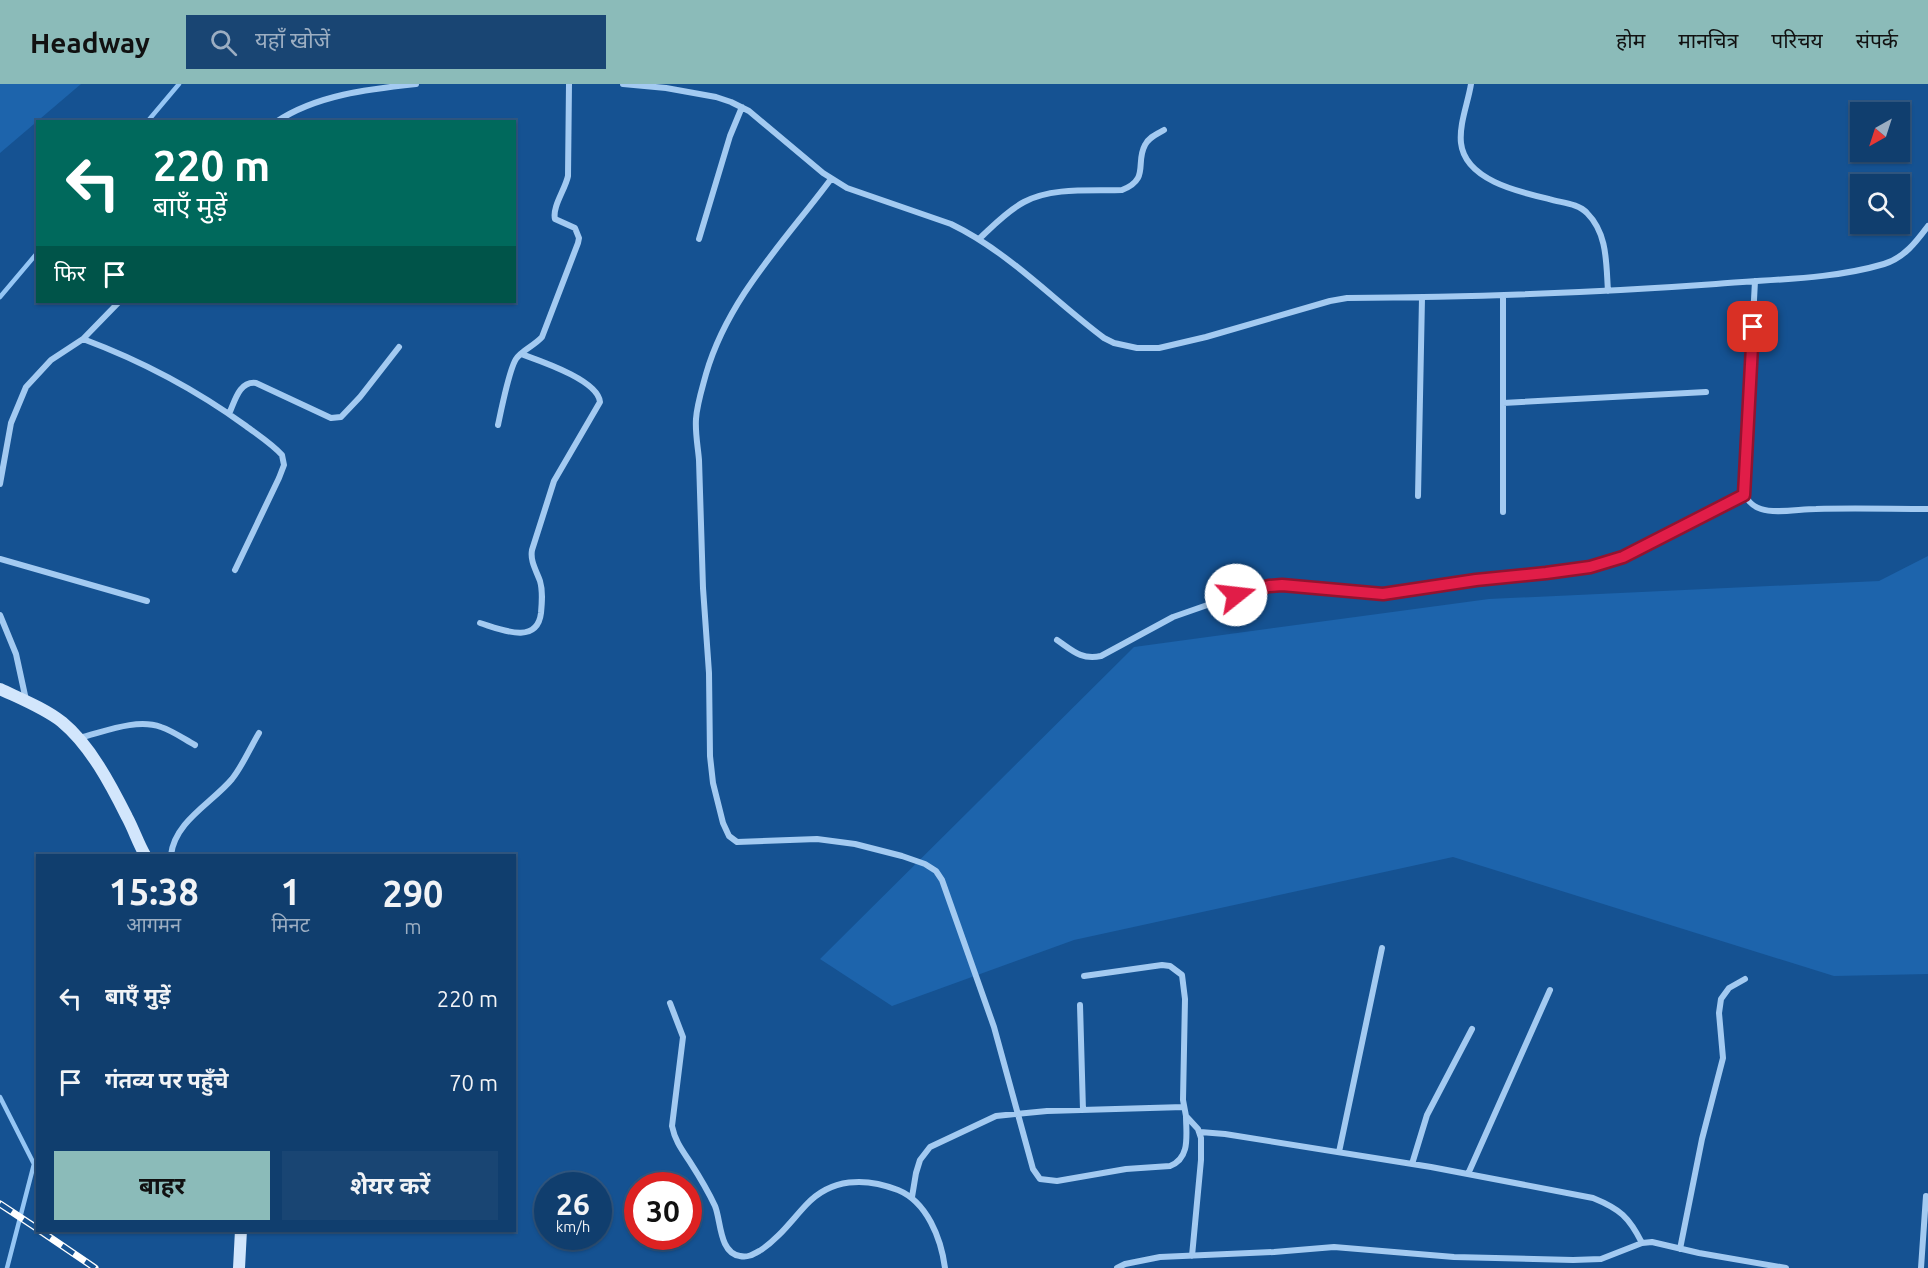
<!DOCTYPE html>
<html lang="hi">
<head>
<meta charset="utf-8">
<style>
  body { margin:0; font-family:Ubuntu,"Noto Sans Devanagari",sans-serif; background:#194573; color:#f1f3f6; height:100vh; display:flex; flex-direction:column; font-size:22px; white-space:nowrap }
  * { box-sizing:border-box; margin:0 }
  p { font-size:20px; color:#9caec2 }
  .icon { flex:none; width:33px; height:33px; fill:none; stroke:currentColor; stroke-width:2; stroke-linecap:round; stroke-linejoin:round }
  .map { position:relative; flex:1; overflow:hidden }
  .details { position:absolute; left:36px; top:770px; width:480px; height:378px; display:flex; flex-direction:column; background:#103e6e; border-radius:0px; box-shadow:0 2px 4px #0004,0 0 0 2px #305781 }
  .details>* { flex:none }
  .hud { position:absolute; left:36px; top:36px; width:480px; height:183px; border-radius:0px; box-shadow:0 2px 4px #0004,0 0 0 2px #305781; background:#00695c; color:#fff; overflow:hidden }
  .needle { width:39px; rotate:219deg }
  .fabs { position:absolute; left:1850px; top:18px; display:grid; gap:12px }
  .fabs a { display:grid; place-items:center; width:60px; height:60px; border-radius:0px; background:#103e6e; box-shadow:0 2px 4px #0004,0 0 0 2px #305781; font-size:30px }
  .speed { position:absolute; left:534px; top:1088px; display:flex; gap:12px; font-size:30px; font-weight:700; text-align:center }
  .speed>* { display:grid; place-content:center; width:78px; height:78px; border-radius:50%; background:#103e6e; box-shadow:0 2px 4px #0004,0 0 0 2px #305781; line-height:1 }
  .speed small { font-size:15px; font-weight:400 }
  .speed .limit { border:9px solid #d22; background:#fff; color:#111 }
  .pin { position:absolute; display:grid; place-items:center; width:51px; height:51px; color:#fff; margin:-26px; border-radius:12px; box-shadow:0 3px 9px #0006 }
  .me { position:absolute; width:66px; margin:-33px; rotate:74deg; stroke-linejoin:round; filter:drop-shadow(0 0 4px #0008) }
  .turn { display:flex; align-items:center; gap:21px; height:126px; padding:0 18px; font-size:27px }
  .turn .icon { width:78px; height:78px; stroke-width:2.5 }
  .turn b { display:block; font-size:42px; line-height:51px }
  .then { display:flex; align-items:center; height:57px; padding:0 18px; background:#0003; gap:12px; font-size:22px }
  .eta { display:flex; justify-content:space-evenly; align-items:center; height:102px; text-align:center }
  .eta b { font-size:36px; font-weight:700; line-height:42px }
  .cta { display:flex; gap:12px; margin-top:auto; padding:12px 18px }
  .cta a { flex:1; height:69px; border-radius:0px; background:#8bbbb9; color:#111; font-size:24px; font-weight:700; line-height:69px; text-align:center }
  .cta a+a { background:#194573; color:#f1f3f6 }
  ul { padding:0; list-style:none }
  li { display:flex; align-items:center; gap:18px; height:84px; padding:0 18px }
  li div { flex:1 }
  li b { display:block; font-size:22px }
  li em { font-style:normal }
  header { display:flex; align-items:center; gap:36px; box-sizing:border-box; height:84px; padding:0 30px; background:#8bbbb9; color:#111 }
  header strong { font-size:28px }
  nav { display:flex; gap:33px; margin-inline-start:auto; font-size:21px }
  .search { width:420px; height:54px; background:#194573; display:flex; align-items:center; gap:15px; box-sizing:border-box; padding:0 21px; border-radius:0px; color:#9caec2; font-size:22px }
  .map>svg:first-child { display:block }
  .green { fill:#1d64ac }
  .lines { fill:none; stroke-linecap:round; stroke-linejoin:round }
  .stream { stroke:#95c6f4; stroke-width:4.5 }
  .minor { stroke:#a3caf1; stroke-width:6 }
  .secondary { stroke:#d2e6fc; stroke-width:12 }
  .rail-casing { stroke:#fff; stroke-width:7 }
  .rail { stroke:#155292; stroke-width:4.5; stroke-dasharray:14; stroke-linecap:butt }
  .route-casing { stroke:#92132f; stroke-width:15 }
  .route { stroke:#e11d48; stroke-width:10 }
</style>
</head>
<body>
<header>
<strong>Headway</strong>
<div class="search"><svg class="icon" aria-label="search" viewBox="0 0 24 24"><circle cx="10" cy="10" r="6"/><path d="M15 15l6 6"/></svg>यहाँ खोजें</div>
<nav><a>होम</a><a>मानचित्र</a><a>परिचय</a><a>संपर्क</a></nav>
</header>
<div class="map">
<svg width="1928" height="1184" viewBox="0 0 1928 1184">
  <rect width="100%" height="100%" fill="#155292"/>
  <path class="green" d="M0 0H81L0 69Z
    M1928 472V890L1834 892 1453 773 1074 856 892 922 820 875 1134 563 1489 515 1879 497Z"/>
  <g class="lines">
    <path class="stream" d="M147 38 179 0
      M0 213 38 168
      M0 1013 34 1080 7 1184"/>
    <path class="minor" d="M623 0 666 4 716 13 731 18 749 27 823 89 847 104 951 140C1009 168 1053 216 1104 254L1114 259 1137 264H1159L1206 253 1330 217 1347 214C1470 213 1593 209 1716 200 1771 195 1830 196 1884 180 1904 174 1916 158 1928 142
      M1471 0C1468 19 1459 40 1461 59 1465 96 1519 108 1549 115 1561 119 1578 119 1587 129 1608 150 1606 180 1608 207
      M276 38C316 11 369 5 416 0
      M831 95C784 158 728 214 706 290 702 305 697 320 696 335 695 349 698 363 699 376L703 504 709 589 710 672 713 699 723 739 729 752 737 758 817 755 855 760 902 772 925 780 936 787 942 796 994 943 1033 1085 1040 1095 1057 1097 1126 1085 1170 1082C1191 1074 1186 1050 1186 1032
      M980 154C993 142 1007 127 1024 118 1052 103 1091 107 1122 106 1150 95 1135 79 1145 61 1149 53 1157 50 1164 46
      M699 155 730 52 742 23
      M1755 197 1744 405C1745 415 1752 422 1761 425 1775 430 1800 425 1816 425 1854 424 1891 425 1928 425
      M1503 212V428
      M83 255C142 277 195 305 246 342 258 351 272 360 282 371L284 381 279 394 235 486
      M1503 319 1706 308
      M229 330C235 317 239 297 256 299L331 334 341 333 360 313 399 263
      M498 341C501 327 509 286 516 275 522 266 534 262 542 253L578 159 579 154 575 144 555 135C552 123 565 106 568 92L569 0
      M0 400 11 339 26 303 51 276 83 255 119 218
      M1418 412 1422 214
      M0 475 147 517
      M0 531 16 570 26 616
      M480 539C500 545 537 562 541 529 542 518 543 507 540 497 536 486 530 477 532 466L554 397 600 318C598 296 540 277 521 270
      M1057 556C1073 567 1081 576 1101 572L1173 533 1236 511 1269 502 1383 510 1476 496 1546 489 1590 483 1623 473 1744 411
      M79 654C104 648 136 634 161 643 173 647 184 655 195 661
      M171 771C175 737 212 719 232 695 243 681 250 664 259 649
      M1084 892 1162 881 1170 882 1182 891 1185 915 1183 1016 1186 1032 1198 1045 1201 1054V1076L1192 1172
      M670 919 683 953 672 1042C675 1057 682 1066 690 1078 699 1092 708 1107 715 1122 721 1136 719 1169 740 1172 748 1174 754 1170 761 1166 779 1154 791 1137 806 1121 831 1094 865 1093 898 1106 927 1118 941 1154 945 1184
      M1080 921 1083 1026
      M1200 1048 1225 1050 1431 1083 1593 1114C1620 1125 1629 1133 1642 1159
      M1339 1068 1382 864
      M1412 1080 1427 1031 1472 945
      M1468 1090 1550 906
      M912 1113 916 1089 920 1076 930 1063 996 1032 1047 1027 1184 1023
      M1680 1165 1702 1055 1723 974 1719 929 1721 915 1729 904 1745 895
      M1117 1184 1125 1180 1160 1173 1274 1168 1334 1163 1454 1173 1573 1176 1601 1175 1642 1159 1652 1158 1699 1169 1786 1184
      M1921 1184 1926 1112"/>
    <path class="secondary" d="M0 605C21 615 44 624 62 638 90 661 111 701 127 733 134 746 138 759 145 771
      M239 1184 241 1146"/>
    <g class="rail-casing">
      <path id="rail" d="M0 1120 38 1145
        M39 1146 95 1184"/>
    </g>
    <use href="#rail" class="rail"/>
  </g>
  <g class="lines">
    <g class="route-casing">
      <path id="route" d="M1236 511 1269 502 1282 501 1383 510 1476 496 1546 489 1590 483 1623 473 1744 411 1753 243"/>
    </g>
    <use href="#route" class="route"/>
  </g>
</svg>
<div class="fabs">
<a><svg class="needle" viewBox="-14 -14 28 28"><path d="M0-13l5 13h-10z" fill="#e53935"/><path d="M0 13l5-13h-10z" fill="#9caec2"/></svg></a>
<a><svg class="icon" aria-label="search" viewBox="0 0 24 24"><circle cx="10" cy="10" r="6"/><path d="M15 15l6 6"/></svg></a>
</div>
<div class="speed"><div>26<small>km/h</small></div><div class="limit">30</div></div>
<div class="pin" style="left:1753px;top:243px;background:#d93025"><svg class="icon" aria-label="arrive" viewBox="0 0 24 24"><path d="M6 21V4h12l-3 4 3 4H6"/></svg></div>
<svg class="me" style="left:1236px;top:511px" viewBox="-20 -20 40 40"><circle r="19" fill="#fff"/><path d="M0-13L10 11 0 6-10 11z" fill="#e11d48"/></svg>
<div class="hud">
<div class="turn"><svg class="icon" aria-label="left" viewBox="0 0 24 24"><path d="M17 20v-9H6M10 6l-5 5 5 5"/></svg><div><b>220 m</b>बाएँ मुड़ें</div></div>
<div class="then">फिर<svg class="icon" aria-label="arrive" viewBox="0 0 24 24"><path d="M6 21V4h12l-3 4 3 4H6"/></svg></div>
</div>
<section class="details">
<div class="eta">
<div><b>15:38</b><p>आगमन</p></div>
<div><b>1</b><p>मिनट</p></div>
<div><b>290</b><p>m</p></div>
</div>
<ul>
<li><svg class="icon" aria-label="left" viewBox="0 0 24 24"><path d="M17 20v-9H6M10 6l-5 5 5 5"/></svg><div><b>बाएँ मुड़ें</b></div><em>220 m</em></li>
<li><svg class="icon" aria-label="arrive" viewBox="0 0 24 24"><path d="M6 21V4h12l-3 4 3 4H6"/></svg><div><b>गंतव्य पर पहुँचे</b></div><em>70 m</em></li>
</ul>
<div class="cta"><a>बाहर</a><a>शेयर करें</a></div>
</section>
</div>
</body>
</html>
